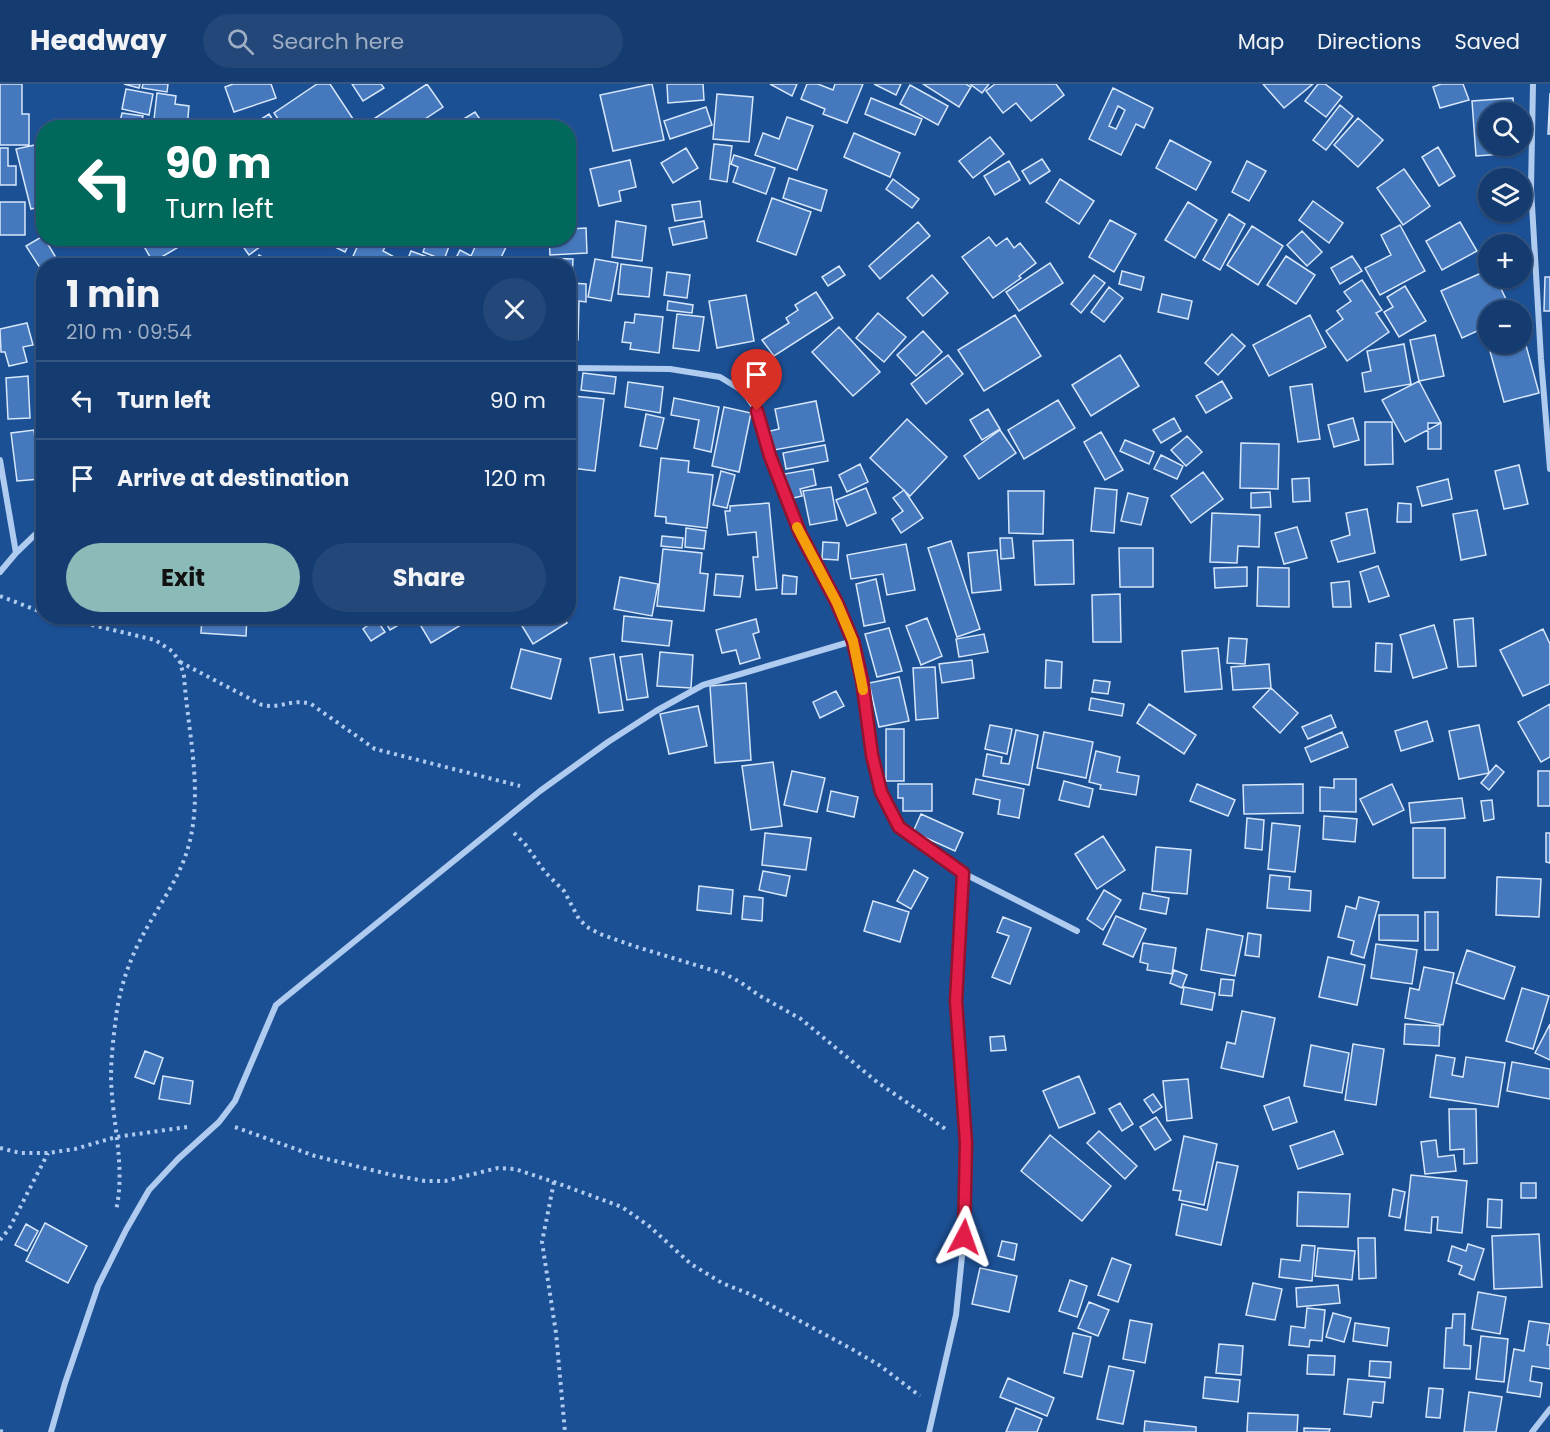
<!DOCTYPE html>
<html lang="en">
<head>
<meta charset="utf-8">
<style>
  body { margin:0; font-family:Poppins,sans-serif; background:#224778; color:#f1f3f6; height:100vh; display:flex; flex-direction:column; font-size:22px; white-space:nowrap }
  * { box-sizing:border-box; margin:0 }
  p { font-size:20px; color:#9dadc3 }
  .icon { flex:none; width:33px; height:33px; fill:none; stroke:currentColor; stroke-width:2; stroke-linecap:round; stroke-linejoin:round }
  .map { position:relative; flex:1; overflow:hidden }
  .drawer { position:absolute; left:36px; top:174px; width:540px; height:366px; display:flex; flex-direction:column; background:#153c70; border-radius:24px; box-shadow:0 2px 4px #0004,0 0 0 2px #345683 }
  .drawer>* { flex:none }
  .banner { position:absolute; left:36px; top:36px; width:540px; height:126px; border-radius:24px; box-shadow:0 2px 4px #0004,0 0 0 2px #345683; background:#00695c; color:#fff; overflow:hidden }
  .controls { position:absolute; left:1478px; top:18px; display:grid; gap:12px }
  .controls a { display:grid; place-items:center; width:54px; height:54px; border-radius:50%; background:#153c70; box-shadow:0 2px 4px #0004,0 0 0 2px #345683; font-size:30px }
  .pin { position:absolute; display:grid; place-items:center; width:51px; height:51px; color:#fff; margin:-62px -26px; border-radius:50% 50% 50% 0; rotate:-45deg; box-shadow:0 0 6px #0007 }
  .pin .icon { rotate:45deg }
  .me { position:absolute; width:66px; margin:-33px; rotate:4deg; stroke-linejoin:round; filter:drop-shadow(0 0 4px #0008) }
  .turn { display:flex; align-items:center; gap:21px; height:126px; padding:0 30px; font-size:27px }
  .turn .icon { width:78px; height:78px; stroke-width:2.5 }
  .turn b { display:block; font-size:42px; line-height:51px }
  .round { display:grid; place-items:center; flex:none; width:63px; height:63px; border-radius:32px; background:#224778 }
  .overview { display:flex; align-items:center; justify-content:space-between; height:102px; padding:0 30px }
  h1 { font-size:36px; font-weight:700; line-height:45px }
  .button { display:flex; gap:12px; margin-top:auto; padding:12px 30px }
  .button a { flex:1; height:69px; border-radius:36px; background:#8bbbb9; color:#111; font-size:24px; font-weight:700; line-height:69px; text-align:center }
  .button a+a { background:#224778; color:#f1f3f6 }
  ul { padding:0; list-style:none }
  li { display:flex; align-items:center; gap:18px; height:78px; padding:0 30px; border-top:2px solid #345683 }
  li div { flex:1 }
  li b { display:block; font-size:22px }
  li em { font-style:normal }
  header { display:flex; align-items:center; gap:36px; box-sizing:border-box; height:84px; padding:0 30px; background:#153c70; border-bottom:2px solid #345683 }
  header strong { font-size:28px }
  nav { display:flex; gap:33px; margin-inline-start:auto; font-size:21px }
  .search { width:420px; height:54px; background:#224778; display:flex; align-items:center; gap:15px; box-sizing:border-box; padding:0 21px; border-radius:33px; color:#9dadc3; font-size:22px }
  .map>svg:first-child { display:block }
  .building { fill:#4578bc; stroke:#d6e6fb; stroke-width:1.5; fill-rule:evenodd }
  .lines { fill:none; stroke-linecap:round; stroke-linejoin:round }
  .path { stroke:#afcbef; stroke-width:4; stroke-dasharray:3 4.5; stroke-linecap:butt }
  .minor { stroke:#afcbef; stroke-width:6 }
  .route-casing { stroke:#92132f; stroke-width:15 }
  .route { stroke:#e11d48; stroke-width:10 }
  .slow { stroke:#f59e0b; stroke-width:10 }
</style>
</head>
<body>
<header>
<strong>Headway</strong>
<div class="search"><svg class="icon" aria-label="search" viewBox="0 0 24 24"><circle cx="10" cy="10" r="6"/><path d="M15 15l6 6"/></svg>Search here</div>
<nav><a>Map</a><a>Directions</a><a>Saved</a></nav>
</header>
<div class="map">
<svg width="1550" height="1348" viewBox="0 0 1550 1348">
  <rect width="100%" height="100%" fill="#1c5095"/>
  <path class="building" d="M0 0H22V30H29V61H0Z
    M124 0H140L139 4Z
    M143 0H168L167 8 142 4Z
    M233 0H271L276 14 234 28 225 3Z
    M317 0H330L359 44H284L274 29Z
    M352 0H381L384 4 363 17Z
    M427 0 443 23 419 39 422 44H368L366 40Z
    M652 0 664 56 613 67 600 11Z
    M667 0H703L704 16 668 19Z
    M770 0H797L792 12Z
    M807 0H818L833 6 835 0H863L847 39 823 30 825 25 801 15Z
    M874 0H901L896 11Z
    M923 0H966L971 3 959 23Z
    M970 0H989L982 9Z
    M995 0H1056L1064 11 1031 37 1016 19 1003 29 986 7Z
    M1263 0H1313L1284 24Z
    M1318 0H1325L1342 13 1326 33 1305 17Z
    M1441 0H1463L1469 16 1440 24 1433 3Z
    M910 1 948 22 938 41 900 20Z
    M1113 4 1153 24 1144 44 1136 40 1121 71 1089 55ZM1118 22 1125 26 1116 45 1109 42Z
    M126 5 153 10 149 31 122 25Z
    M157 9 176 12 175 20 189 22 187 44H153Z
    M1550 9V50H1548Z
    M717 10 753 13 749 58 713 55Z
    M871 14 922 35 915 51 865 30Z
    M1513 14 1514 28H1488V62H1517V69L1476 72 1472 17Z
    M1340 21 1353 32 1326 66 1313 56Z
    M706 23 712 41 670 55 664 37Z
    M475 28 484 41 480 44H453L452 42Z
    M122 29 143 32 141 42 120 38Z
    M269 30 278 44H258L255 39Z
    M787 33 813 42 797 86 755 71 763 49 779 55Z
    M1358 34 1383 56 1358 83 1334 61Z
    M854 49 900 69 890 93 844 73Z
    M40 51H44V72Z
    M990 53 1004 70 973 94 959 77Z
    M1170 56 1211 78 1196 106 1156 84Z
    M714 60 732 62 727 98 710 95Z
    M35 61 44 96V122L31 125 16 65Z
    M1438 63 1455 92 1439 102 1422 73Z
    M0 64H8V82H16V101H0Z
    M686 64 698 84 673 99 661 79Z
    M734 71 775 84 766 110 733 98 738 83 731 80Z
    M1042 75 1050 87 1030 100 1022 87Z
    M630 76 636 103 619 107 621 117 599 122 590 85Z
    M1009 77 1020 96 995 111 984 92Z
    M1247 77 1266 87 1249 117 1232 108Z
    M1404 85 1430 122 1403 141 1377 104Z
    M789 94 827 106 821 127 783 114Z
    M893 95 919 115 912 124 886 105Z
    M1060 95 1094 117 1079 140 1046 118Z
    M772 114 811 128 796 171 757 157Z
    M700 117 702 133 675 137 672 121Z
    M1313 117 1343 139 1329 159 1299 136Z
    M0 118H25V151H0Z
    M1188 118 1217 136 1195 174 1165 156Z
    M38 126H44V144H40Z
    M1229 130 1245 140 1220 186 1203 176Z
    M1110 136 1136 150 1114 188 1089 173Z
    M616 137 646 142 642 177 612 173Z
    M704 137 707 154 673 161 669 144Z
    M918 138 930 152 880 195 869 182Z
    M1460 138 1477 167 1442 186 1426 157Z
    M1400 141 1425 187 1380 211 1365 184 1391 171 1381 151Z
    M1252 142 1283 162 1258 201 1227 181Z
    M586 144 587 169 550 171 549 154H568V145Z
    M1302 147 1322 168 1307 182 1287 161Z
    M43 152 61 182H44V190L26 162Z
    M989 153 996 162 1007 154 1014 164 1020 159 1036 179 1019 192 1021 194 993 214 962 173Z
    M139 154H177L182 161 153 178Z
    M237 154H268L269 156 249 171Z
    M317 154H352L345 168Z
    M361 154H374L386 161 383 167 400 176 398 182H361L351 177Z
    M411 154H452L444 176 423 168 426 160Z
    M479 154H493L507 161 497 182H452L460 166 471 172Z
    M411 167 433 175 430 182H405Z
    M259 171 276 182H253Z
    M1286 172 1315 191 1296 220 1267 201Z
    M1352 172 1362 187 1340 200 1331 184Z
    M545 174 573 175 572 199 586 200V218L579 217 578 256H568V182H544Z
    M595 175 618 179 611 217 588 213Z
    M1050 179 1063 199 1019 227 1006 208Z
    M621 180 652 184 649 213 618 210Z
    M839 182 845 191 828 202 822 193Z
    M1488 186V194H1496L1511 226H1488V242L1462 254 1441 207Z
    M1122 187 1144 193 1141 206 1119 200Z
    M667 188 690 191 687 214 664 211Z
    M932 191 948 209 923 232 907 214Z
    M1094 191 1105 199 1081 229 1071 220Z
    M1545 193H1550V227H1544Z
    M1362 196 1382 226 1376 229 1389 248 1347 277 1326 247 1343 235 1337 227 1351 217 1344 208Z
    M1405 202 1426 237 1399 253 1384 228 1393 223 1387 213Z
    M1109 203 1123 214 1104 238 1091 228Z
    M816 208 833 234 774 272 762 256 789 239 786 234 798 226 795 221Z
    M1162 210 1192 217 1188 235 1158 228Z
    M746 211 754 257 717 264 709 217Z
    M668 217 693 221 692 229 667 226Z
    M878 229 906 253 884 278 856 254Z
    M635 230 663 233 659 269 630 265 631 259 622 258 625 238 634 239Z
    M677 230 704 233 699 267 673 264Z
    M1015 231 1041 272 984 307 958 266Z
    M1310 231 1326 263 1269 292 1253 261Z
    M27 239 33 261 23 263 27 278 9 282 5 268H1L0 245Z
    M839 243 880 288 853 312 812 268Z
    M1521 243 1539 309 1504 318 1488 260H1521Z
    M923 247 942 268 916 292 897 271Z
    M1232 250 1245 262 1218 291 1205 279Z
    M1435 251 1444 292 1419 297 1410 256Z
    M1404 260 1411 300 1365 308 1362 289 1371 287 1367 267Z
    M948 271 963 290 926 320 911 300Z
    M1120 271 1139 302 1091 332 1072 301Z
    M44 275V311L38 303 42 300 36 290 39 287 35 280Z
    M583 289 616 293 614 310 581 306Z
    M28 292 30 334 8 335 6 294Z
    M1222 297 1232 314 1206 329 1196 312Z
    M1419 297 1441 339 1405 358 1382 316Z
    M628 298 663 303 660 329 625 323Z
    M1312 300 1320 355 1298 358 1290 303Z
    M573 312 604 315 595 387 572 384 577 344 570 343Z
    M674 314 719 323 711 368 694 364 699 336 671 331Z
    M1058 316 1075 344 1024 375 1008 346Z
    M816 317 824 357 774 366 770 347 779 345 775 325Z
    M724 323 751 329 739 388 712 382Z
    M988 325 1000 345 982 356 970 336Z
    M646 330 664 334 657 365 640 362Z
    M1174 334 1181 347 1161 359 1153 346Z
    M1353 334 1359 356 1334 363 1328 341Z
    M907 335 947 373 910 412 870 374Z
    M1365 338H1392L1393 380 1365 381Z
    M1428 339H1441V365H1428Z
    M34 346 40 395 17 397 11 349Z
    M1000 346 1016 369 979 395 964 372Z
    M1101 348 1123 386 1105 396 1084 358Z
    M1187 352 1202 368 1186 382 1171 366Z
    M1125 356 1154 368 1149 380 1120 367Z
    M1241 359 1279 360 1278 405 1240 404Z
    M825 361 828 377 786 385 783 369Z
    M1161 371 1183 382 1177 395 1154 385Z
    M661 374 689 377 688 388 713 391 707 444 666 439V433L655 432Z
    M860 380 868 398 847 408 839 391Z
    M1519 381 1528 420 1504 425 1495 387Z
    M813 385 816 401 800 405 802 412 789 415 784 390Z
    M721 387 735 391 727 424 713 421Z
    M1203 388 1223 415 1191 439 1171 412Z
    M1309 394 1310 417 1293 418 1292 395Z
    M1448 395 1452 415 1422 422 1417 403Z
    M831 403 837 436 810 441 803 407Z
    M866 404 876 429 847 442 836 416Z
    M1095 404 1117 406 1114 449 1091 447Z
    M904 406 923 434 901 449 892 435 903 427 893 414Z
    M1008 407H1044L1043 450 1009 449Z
    M1270 408 1271 423 1251 424V409Z
    M1128 409 1148 414 1141 441 1121 437Z
    M769 419 777 504 756 506 753 473H758L756 448 728 451 725 427H730V422Z
    M1398 419 1411 420V438H1397Z
    M1367 425 1375 469 1338 478 1331 457 1350 451 1346 429Z
    M1477 426 1486 471 1461 476 1453 430Z
    M1212 429 1260 431 1259 463 1238 462 1237 479 1210 478Z
    M1297 443 1307 474 1284 480 1275 449Z
    M686 444 706 447 704 465 685 463Z
    M662 452 683 454 682 464 661 462Z
    M1000 454H1012L1014 474 1001 475Z
    M1073 456 1074 500 1035 501 1033 457Z
    M951 457 980 545 957 553 928 464Z
    M823 458 839 459 838 476 822 475Z
    M906 460 915 506 887 511 883 490 851 495 847 471Z
    M1119 464H1153V503H1120Z
    M663 465 702 469 700 489 708 490 704 527 657 522Z
    M997 466 1001 506 972 509 968 469Z
    M1378 482 1389 512 1369 518 1360 488Z
    M1247 483V502L1215 504 1214 484Z
    M1258 483 1289 484V523L1257 522Z
    M716 490 743 492 740 513 714 511Z
    M783 491 797 493 796 510H782Z
    M620 493 658 500 652 532 614 525Z
    M876 495 885 538 864 542 856 500Z
    M1349 497 1351 523H1333L1331 499Z
    M1120 510 1121 558H1093L1092 511Z
    M202 532H247L246 552 201 549Z
    M382 532H407L409 535 390 546Z
    M415 532H470L471 535 431 559Z
    M516 532H563L567 539 533 560Z
    M624 532 672 537 669 562 622 557Z
    M927 534 942 572 921 581 906 542Z
    M1473 534 1476 582 1458 583 1454 536Z
    M376 535 385 548 371 557 363 545Z
    M756 535 759 548 753 550 760 574 740 580 736 566 722 569 716 546Z
    M1434 541 1447 584 1413 594 1400 551Z
    M889 544 902 587 877 593 865 550Z
    M1543 545 1550 560V600L1523 612 1500 566Z
    M984 550 988 568 959 573 956 555Z
    M1229 554 1247 555 1245 580 1227 579Z
    M1376 559 1392 560 1391 588 1375 587Z
    M1218 564 1222 605 1185 608 1182 567Z
    M521 565 561 575 551 615 511 604Z
    M660 568 693 571 691 604 657 602Z
    M614 570 623 626 599 629 590 574Z
    M642 570 648 613 627 616 620 573Z
    M972 576 974 594 942 599 939 580Z
    M1046 576 1062 578 1061 604H1045Z
    M1269 580 1271 604 1233 606 1231 583Z
    M935 583 938 634 916 636 913 584Z
    M899 593 909 637 879 643 869 599Z
    M1094 596 1110 598 1108 610 1092 608Z
    M746 599 751 676 715 679 710 602Z
    M1271 604 1298 629 1280 649 1253 623Z
    M836 607 844 622 820 634 813 618Z
    M1091 614 1124 620 1122 632 1089 626Z
    M1149 620 1196 651 1184 670 1137 639Z
    M1550 620V673L1541 678 1518 638Z
    M698 622 707 662 669 670 660 630Z
    M1331 631 1336 643 1308 655 1302 643Z
    M1427 637 1433 657 1401 667 1395 647Z
    M990 641 1012 645 1007 670 985 665Z
    M1479 641 1489 689 1459 695 1449 647Z
    M886 645H904V697H886Z
    M1016 646 1038 651 1029 701 983 692 987 670 1002 673 1001 679 1009 680Z
    M1044 648 1093 658 1086 694 1037 684Z
    M1342 648 1348 663 1311 678 1305 664Z
    M1096 667 1120 673 1117 688 1139 692 1136 711 1100 705 1101 701 1089 698Z
    M773 678 782 742 751 746 742 682Z
    M1496 681 1504 688 1489 706 1481 699Z
    M792 687 825 694 817 728 784 721Z
    M1538 687H1550V722H1538Z
    M976 695 1024 705 1019 734 998 730 1000 716 973 710Z
    M1334 695H1356V728L1320 727V703L1334 704Z
    M1064 697 1093 705 1089 723 1059 716Z
    M898 700H932V727H903V714H898Z
    M1197 700 1235 716 1228 732 1190 717Z
    M1303 700V729L1244 730 1243 701Z
    M1392 700 1404 726 1373 741 1360 715Z
    M831 707 858 713 854 733 827 727Z
    M1462 714 1465 734 1411 739 1409 719Z
    M1492 716 1494 735 1484 737 1481 717Z
    M921 730 963 749 955 767 913 748Z
    M1324 732 1357 735 1355 758 1323 755Z
    M1247 734 1264 736 1262 766 1245 764Z
    M1272 739 1300 742 1295 788 1268 785Z
    M1413 744H1445V794H1413Z
    M765 749 811 754 806 786 762 781Z
    M1546 749H1550V779L1546 778Z
    M1103 752 1125 786 1097 805 1075 770Z
    M1156 763 1191 766 1187 810 1152 807Z
    M914 786 928 794 911 825 897 817Z
    M763 787 790 792 786 812 759 806Z
    M1270 791 1290 793 1289 805 1311 807 1310 827 1267 824Z
    M1497 793 1541 795 1539 833 1496 831Z
    M699 802 733 806 731 830 697 826Z
    M1104 806 1121 816 1103 846 1087 835Z
    M1143 809 1169 814 1166 830 1140 825Z
    M744 812 763 814 762 837 742 835Z
    M1359 813 1379 818 1364 874 1351 870 1354 857 1338 853 1346 822 1356 825Z
    M873 817 909 828 900 858 864 847Z
    M1425 828H1438V866H1425Z
    M1379 831H1418V857L1379 856Z
    M1116 832 1146 845 1133 873 1103 860Z
    M1003 833 1031 844 1010 900 992 893 1009 852 997 848Z
    M1207 845 1243 852 1235 892 1201 886Z
    M1248 849 1261 851 1259 873 1245 871Z
    M1143 859 1176 864 1172 890 1147 886 1148 880 1140 878Z
    M1376 860 1417 866 1412 900 1371 894Z
    M1467 866 1515 883 1504 915 1456 899Z
    M1328 873 1365 881 1357 921 1319 913Z
    M1424 883 1454 889 1443 941 1405 934 1410 904 1419 906Z
    M1174 886 1187 891 1182 904 1170 899Z
    M1221 895 1234 896 1232 912 1219 911Z
    M1184 903 1215 909 1212 926 1181 920Z
    M1522 904 1549 912 1533 965 1506 957Z
    M1242 927 1275 934 1263 993 1221 984 1227 958 1235 960Z
    M1405 940 1440 942 1439 962 1404 960Z
    M1550 940V976L1535 969Z
    M1004 952 1006 966 991 967 990 953Z
    M1353 960 1384 965 1376 1021 1345 1016Z
    M1311 961 1349 969 1342 1009 1304 1002Z
    M145 967 163 974 154 1000 135 993Z
    M1436 971 1455 974 1452 991 1463 993 1466 973 1505 979 1498 1023 1430 1013Z
    M1512 978 1550 985V1015L1507 1007Z
    M163 992 193 997 190 1020 159 1015Z
    M1079 992 1095 1029 1059 1044 1043 1007Z
    M1188 995 1192 1034 1167 1037 1163 997Z
    M1153 1010 1162 1023 1153 1029 1144 1016Z
    M1289 1013 1297 1038 1273 1046 1264 1022Z
    M1120 1019 1133 1040 1122 1047 1109 1025Z
    M1449 1025H1476L1477 1079 1464 1080V1065L1450 1066Z
    M1156 1033 1171 1056 1155 1066 1140 1043Z
    M1099 1047 1137 1082 1125 1095 1087 1059Z
    M1334 1047 1343 1070 1298 1085 1290 1062Z
    M1050 1051 1111 1102 1082 1137 1021 1087Z
    M1184 1052 1217 1060 1204 1121 1179 1116 1181 1107 1173 1106Z
    M1436 1056 1438 1073 1454 1071 1456 1087 1425 1090 1421 1058Z
    M1217 1078 1238 1082 1221 1161 1176 1151 1182 1120 1207 1126Z
    M1411 1091 1467 1097 1462 1149 1437 1146 1438 1133H1432L1431 1149 1405 1146Z
    M1521 1099H1536V1114H1521Z
    M1393 1105 1405 1108 1400 1134 1389 1132Z
    M1298 1108 1350 1110 1348 1143 1297 1142Z
    M1488 1115 1502 1116 1501 1144 1487 1143Z
    M45 1139 87 1162 68 1199 26 1177Z
    M26 1140 38 1147 27 1167 15 1161Z
    M1539 1150 1542 1203 1494 1205 1492 1152Z
    M1358 1154H1375L1376 1194 1359 1195Z
    M1002 1157 1017 1160 1014 1176 998 1172Z
    M1468 1160 1484 1165 1474 1196 1459 1190 1462 1182 1448 1177 1452 1162 1466 1167Z
    M1302 1161 1315 1162 1312 1197 1279 1193 1281 1175 1300 1177Z
    M1318 1164 1355 1167 1352 1196 1315 1192Z
    M1112 1174 1131 1181 1118 1218 1098 1211Z
    M980 1184 1017 1192 1009 1228 972 1220Z
    M1070 1196 1087 1202 1077 1233 1059 1227Z
    M1253 1199 1282 1205 1275 1236 1246 1231Z
    M1338 1201 1340 1219 1297 1223 1296 1204Z
    M1478 1208 1506 1213 1500 1250 1472 1245Z
    M1089 1218 1109 1226 1098 1252 1078 1244Z
    M1307 1224 1325 1226 1322 1257 1310 1256 1309 1263 1289 1261 1291 1242 1305 1244Z
    M1333 1229 1351 1234 1344 1258 1326 1253Z
    M1453 1230H1465L1464 1261 1471 1262 1470 1285 1444 1284 1446 1244H1452Z
    M1130 1236 1152 1240 1145 1279 1123 1275Z
    M1529 1237 1550 1240 1547 1261H1550V1285L1532 1282 1530 1297 1542 1299 1540 1313 1507 1308 1514 1265 1524 1267Z
    M1355 1239 1389 1244 1387 1262 1353 1257Z
    M1073 1249 1091 1253 1082 1293 1064 1289Z
    M1481 1252 1508 1255 1504 1298 1476 1295Z
    M1219 1260 1243 1262 1241 1291 1216 1289Z
    M1308 1271 1335 1272 1334 1291 1307 1290Z
    M1370 1277 1391 1278 1390 1294 1369 1292Z
    M1109 1282 1134 1287 1123 1340 1097 1335Z
    M1205 1293 1240 1296 1238 1318 1203 1314Z
    M1008 1294 1054 1314 1047 1332 1000 1313Z
    M1348 1295 1385 1298 1383 1319 1373 1318 1371 1333 1344 1330Z
    M1429 1304 1443 1305 1440 1334 1426 1333Z
    M1469 1308 1502 1313 1496 1348H1464Z
    M1016 1324 1042 1335 1037 1348H1006Z
    M1248 1329 1298 1331 1297 1348H1247Z
    M1145 1337 1196 1343V1348H1144Z
    M1304 1344 1330 1345 1329 1348H1304Z"/>
  <g class="lines">
    <path class="path" d="M0 512 44 529
      M55 532 155 556 172 567 180 578 184 592C188 649 204 709 188 764 179 795 159 821 144 849 131 872 121 900 117 926 114 948 111 972 111 994 112 1037 126 1084 116 1126
      M180 578 262 621C281 625 292 614 311 620L375 665 520 702
      M514 749 525 760 545 788 564 807 579 835 587 843 600 850 637 863 725 890 740 898 760 912 801 935 877 998 947 1046
      M235 1043 315 1072 392 1091 425 1097H445L498 1084 515 1085 554 1098 622 1123 649 1142 691 1180 722 1199 752 1211 850 1264 879 1281 920 1312
      M0 1064 20 1069H48L75 1065 116 1053 187 1043
      M554 1098 542 1158 556 1249 565 1348
      M0 1156 9 1145 48 1069
      M0 1347 4 1348"/>
    <path class="minor" d="M1533 0 1531 104 1541 275 1550 385
      M568 284 670 285 720 293 743 307 757 327 770 372 799 449 837 519 853 557 862 596 872 671 881 708 899 743 963 789 1077 847
      M0 376 16 469
      M0 488 16 469 44 442
      M51 1348 65 1299 98 1202 126 1146 149 1106 178 1075 219 1038 235 1017 276 921 540 707 608 658 656 627 703 601 853 557
      M929 1348 956 1231 966 1133V1058L956 917 963 789
      M1532 1348 1550 1325"/>
  </g>
  <g class="lines">
    <g class="route-casing">
      <path id="route" d="M757 327 770 372 800 449 837 519 853 557 862 596 872 671 881 708 899 743 963 789 956 917 966 1059 964 1153"/>
    </g>
    <use href="#route" class="route"/>
    <path class="slow" d="M797 443 837 519 853 557 863 606"/>
  </g>
</svg>
<div class="controls">
<a><svg class="icon" aria-label="search" viewBox="0 0 24 24"><circle cx="10" cy="10" r="6"/><path d="M15 15l6 6"/></svg></a>
<a><svg class="icon" aria-label="layers" viewBox="0 0 24 24"><path d="M12 4l9 5-9 5-9-5zM3 14l9 5 9-5"/></svg></a>
<a>+</a>
<a>−</a>
</div>
<div class="pin" style="left:757px;top:327px;background:#d93025"><svg class="icon" aria-label="arrive" viewBox="0 0 24 24"><path d="M6 21V4h12l-3 4 3 4H6"/></svg></div>
<svg class="me" style="left:964px;top:1153px" viewBox="-20 -20 40 40"><path d="M0-17L14 15 0 8-14 15z" fill="#e11d48" stroke="#fff" stroke-width="4"/></svg>
<div class="banner">
<div class="turn"><svg class="icon" aria-label="left" viewBox="0 0 24 24"><path d="M17 20v-9H6M10 6l-5 5 5 5"/></svg><div><b>90 m</b>Turn left</div></div>
</div>
<section class="drawer">
<div class="overview"><div><h1>1 min</h1><p>210 m · 09:54</p></div><a class="round"><svg class="icon" aria-label="close" viewBox="0 0 24 24"><path d="M6 6l12 12M18 6L6 18"/></svg></a></div>
<ul>
<li><svg class="icon" aria-label="left" viewBox="0 0 24 24"><path d="M17 20v-9H6M10 6l-5 5 5 5"/></svg><div><b>Turn left</b></div><em>90 m</em></li>
<li><svg class="icon" aria-label="arrive" viewBox="0 0 24 24"><path d="M6 21V4h12l-3 4 3 4H6"/></svg><div><b>Arrive at destination</b></div><em>120 m</em></li>
</ul>
<div class="button"><a>Exit</a><a>Share</a></div>
</section>
</div>
</body>
</html>
